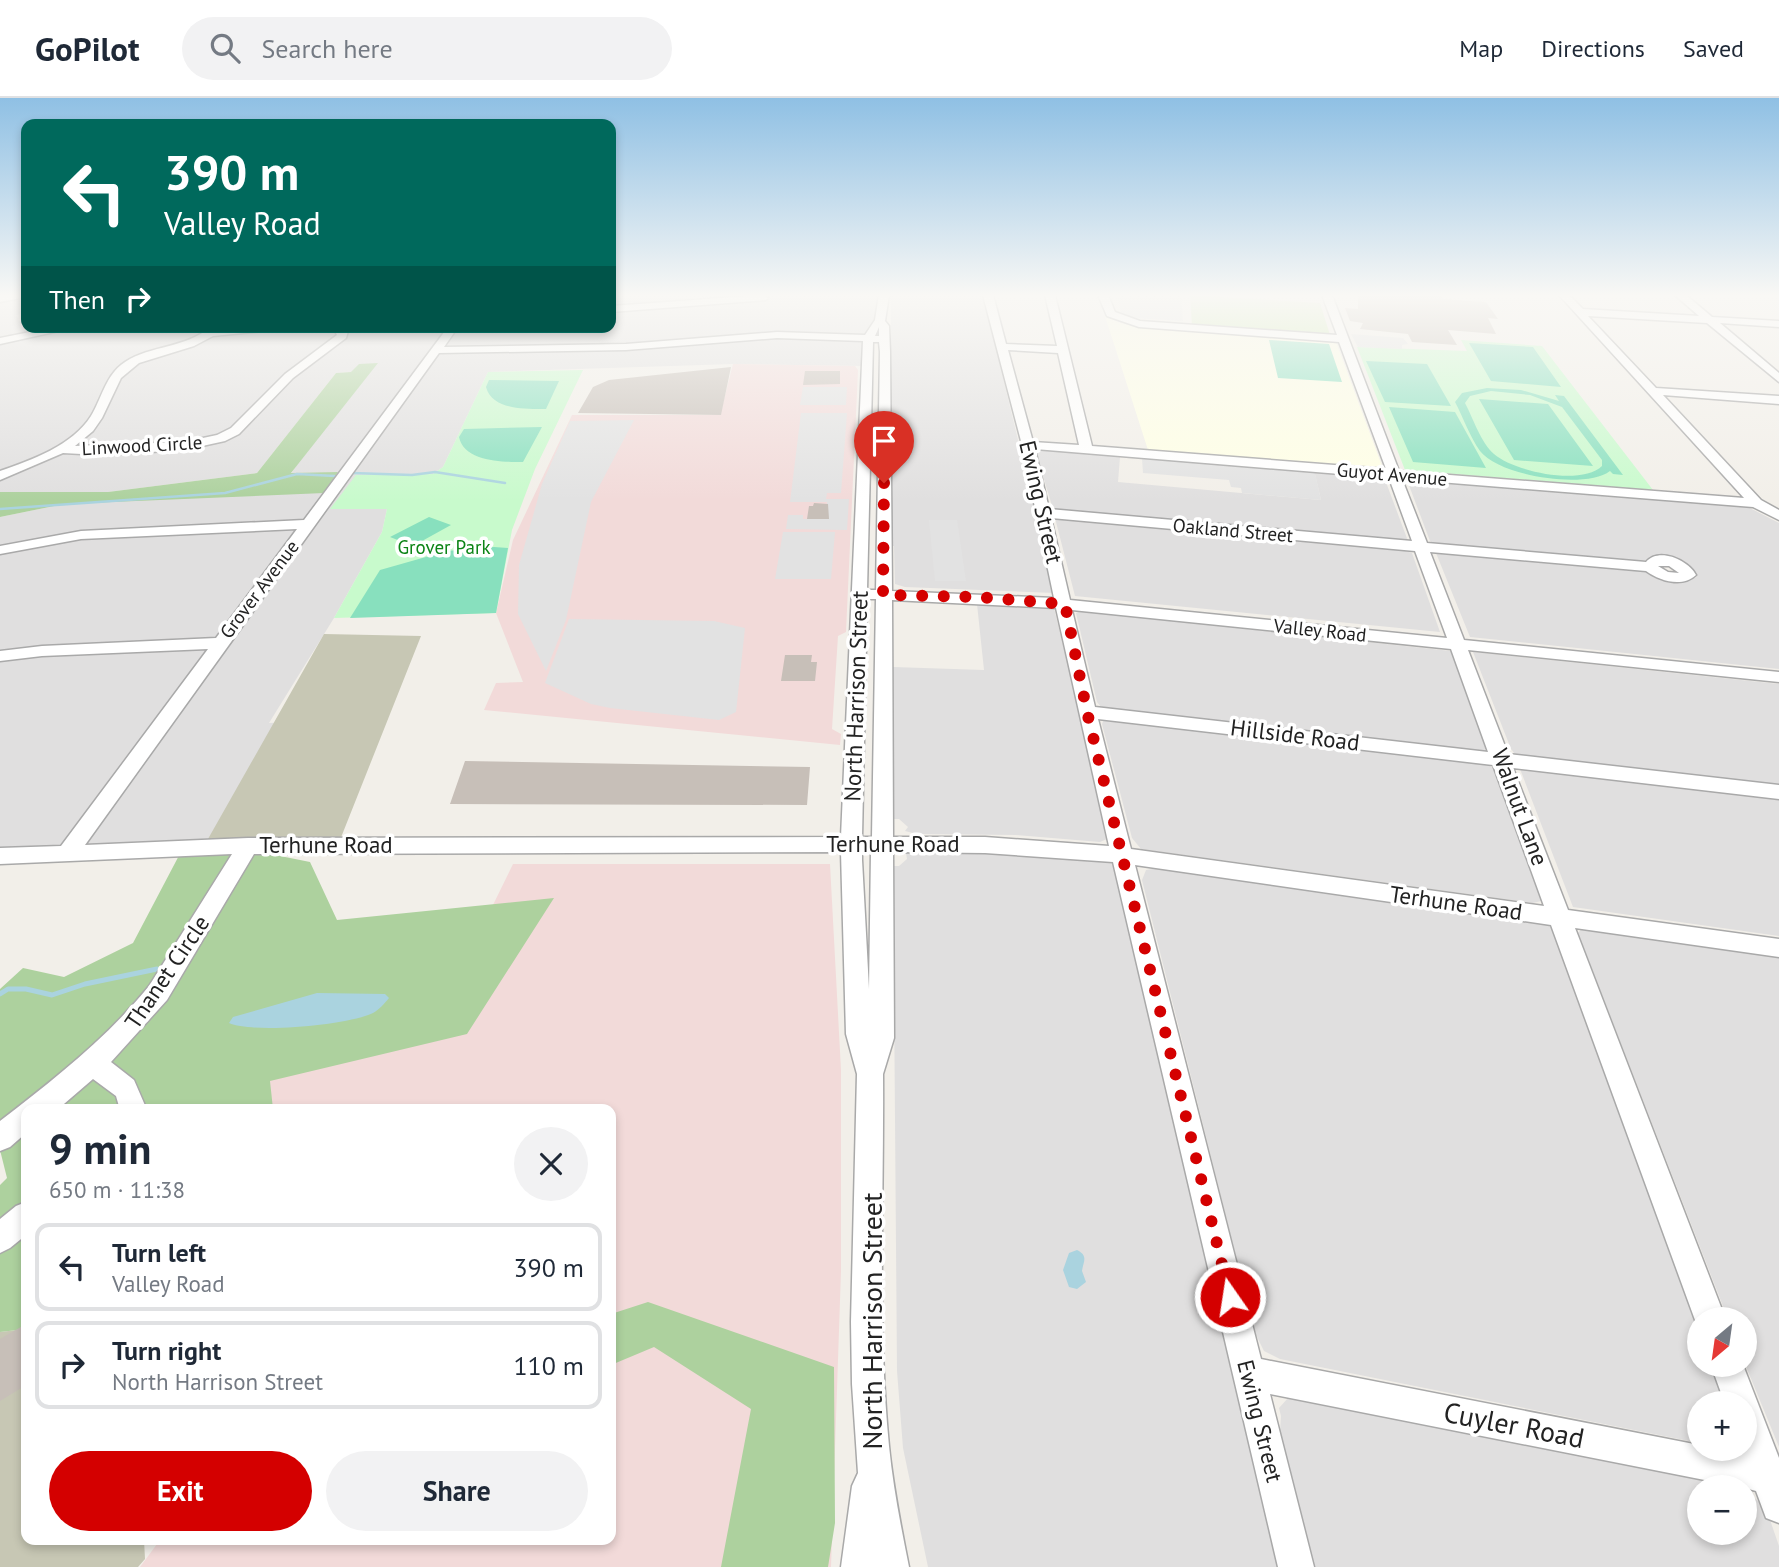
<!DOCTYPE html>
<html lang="en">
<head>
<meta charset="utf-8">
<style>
  body { margin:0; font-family:"PT Sans",sans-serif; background:#f2f2f3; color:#1f2937; height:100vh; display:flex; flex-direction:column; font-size:26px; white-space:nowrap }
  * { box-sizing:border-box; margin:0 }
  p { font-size:23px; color:#747a83 }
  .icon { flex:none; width:38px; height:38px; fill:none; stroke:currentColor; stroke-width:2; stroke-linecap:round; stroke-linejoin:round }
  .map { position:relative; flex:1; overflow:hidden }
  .drawer { position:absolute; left:21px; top:1006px; width:595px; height:441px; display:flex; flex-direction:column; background:#fff; border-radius:14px; box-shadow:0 4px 10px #0003 }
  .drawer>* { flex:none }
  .top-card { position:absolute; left:21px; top:21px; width:595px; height:214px; border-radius:14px; box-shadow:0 4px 10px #0003; background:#00695c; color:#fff; overflow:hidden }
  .needle { width:46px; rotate:209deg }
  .controls { position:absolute; left:1687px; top:1209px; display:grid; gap:14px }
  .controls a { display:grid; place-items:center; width:70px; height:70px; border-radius:50%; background:#fff; box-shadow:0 4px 10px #0003; font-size:35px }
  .pin { position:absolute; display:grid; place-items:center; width:60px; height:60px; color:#fff; margin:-72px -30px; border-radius:50% 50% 50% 0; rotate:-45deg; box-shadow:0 0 7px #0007 }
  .pin .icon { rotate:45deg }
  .me { position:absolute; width:77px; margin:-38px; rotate:347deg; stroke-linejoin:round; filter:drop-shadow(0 0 5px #0008) }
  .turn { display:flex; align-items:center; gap:24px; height:147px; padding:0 28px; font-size:32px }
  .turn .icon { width:91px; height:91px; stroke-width:2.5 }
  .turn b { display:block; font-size:49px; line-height:60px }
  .then { display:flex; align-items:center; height:66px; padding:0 28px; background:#0003; gap:14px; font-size:26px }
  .round { display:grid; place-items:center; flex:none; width:74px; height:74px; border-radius:37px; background:#f2f2f3 }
  .summary { display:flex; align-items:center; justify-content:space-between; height:119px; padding:0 28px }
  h1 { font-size:42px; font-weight:700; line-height:52px }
  .cta { display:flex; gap:14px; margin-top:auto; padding:14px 28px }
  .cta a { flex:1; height:80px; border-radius:42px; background:#d40000; color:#fff; font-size:28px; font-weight:700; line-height:80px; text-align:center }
  .cta a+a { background:#f2f2f3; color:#1f2937 }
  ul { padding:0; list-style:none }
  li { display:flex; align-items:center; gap:21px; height:88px; margin:0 14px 10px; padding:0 14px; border:4px solid #e0e1e3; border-radius:14px }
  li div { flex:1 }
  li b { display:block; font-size:26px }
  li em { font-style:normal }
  header { display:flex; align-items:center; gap:42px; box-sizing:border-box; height:98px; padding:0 35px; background:#fff; border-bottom:2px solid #e0e1e3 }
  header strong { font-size:33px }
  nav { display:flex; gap:38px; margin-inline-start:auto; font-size:24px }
  .search { width:490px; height:63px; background:#f2f2f3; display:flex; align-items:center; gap:18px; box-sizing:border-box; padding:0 24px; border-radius:38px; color:#747a83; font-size:26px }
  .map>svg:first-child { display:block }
  .residential { fill:#e0dfdf }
  .commercial { fill:#f2dad9 }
  .education { fill:#ffffe5 }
  .construction { fill:#c7c7b4 }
  .grass { fill:#cdebb0 }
  .forest { fill:#add19e }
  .park { fill:#c8facc }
  .pitch { fill:#88e0be; fill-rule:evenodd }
  .parking { fill:#e2e2e2 }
  .water { fill:#aad3df }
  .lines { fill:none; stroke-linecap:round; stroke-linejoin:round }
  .stream-far1 { stroke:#aad3df; stroke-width:2.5 }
  .stream { stroke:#aad3df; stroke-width:5 }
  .building { fill:#c7bfb8 }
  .minor-casing { stroke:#a9a9a9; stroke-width:3 }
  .minor { fill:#fff; fill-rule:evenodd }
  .route { stroke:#d40000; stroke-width:12; stroke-dasharray:0 21.6 }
  .labels { text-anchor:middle; stroke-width:7; stroke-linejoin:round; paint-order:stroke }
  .far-street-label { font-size:19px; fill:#222; stroke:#fff }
  .far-park-label { font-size:19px; fill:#0c8416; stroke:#fff }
  .street-label { font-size:23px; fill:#222; stroke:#fff }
  .near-street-label { font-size:28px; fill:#222; stroke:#fff }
</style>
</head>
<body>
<header>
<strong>GoPilot</strong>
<div class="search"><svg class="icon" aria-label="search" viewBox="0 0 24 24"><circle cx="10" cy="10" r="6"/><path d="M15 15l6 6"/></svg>Search here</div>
<nav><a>Map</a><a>Directions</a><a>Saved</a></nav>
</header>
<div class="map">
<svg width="1779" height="1469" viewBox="0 0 1779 1469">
  <rect width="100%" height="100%" fill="#f2efe9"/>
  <path class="residential" d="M0 197H25L26 215 16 217 28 237 70 229H611V197H884L880 223 874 227 866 268 733 266 488 274 443 369 433 376 356 377 387 411 382 434 334 520 269 625 388 620 334 747 0 762V419L64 406 291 376 351 274 336 275 257 375 108 394H0Z
    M891 197H983L1055 495 905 489 895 486 894 448H891Z
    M1038 351 1142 360 1120 359 1118 384 1321 402 1314 372 1384 379 1408 443 1053 411 1035 352Z
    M1409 380 1746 408 1779 425V571L1470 539 1436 455 1638 472 1685 483 1697 479V475L1682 465 1650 461 1638 464 1435 446 1430 443 1407 382Z
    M1055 420 1406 453 1412 455 1440 534 1075 498Z
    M977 506 1054 510 1109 735 1107 741 1100 744 1016 737 917 736 905 733 908 729 899 721H892L893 569 984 572Z
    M1081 513 1451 553 1487 650 1483 653 1101 609 1097 604 1076 515Z
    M1473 554 1779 586V688L1515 656 1511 651Z
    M1104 621 1482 664 1497 672 1542 800 1541 803 1533 805 1141 751 1132 740 1102 626Z
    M1525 670 1779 700V838L1573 809 1520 671Z
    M913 753H990L1108 762 1118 769 1279 1469H928L903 1350 897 1273 893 768H899L907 761 906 755Z
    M1158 770 1546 825 1552 830 1699 1232V1267H1712L1726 1305 1699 1306V1345L1280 1261 1264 1253 1255 1235 1142 782 1146 772Z
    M1583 829 1779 856V1349L1745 1266V1222L1728 1221 1578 835Z
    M1300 1299 1739 1389 1699 1390V1435H1745V1392L1758 1403 1768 1416 1779 1448V1469H1314L1280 1334 1281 1318 1279 1310 1288 1300Z"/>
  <path class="commercial" d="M733 266 855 268 858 272 846 534 838 538 832 631 841 636 840 647 484 612 496 585 523 584 496 515 513 442 572 317H720Z
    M513 766H830L841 972V1173L831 1469H140L160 1442H611V1012H222L218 993 442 911Z"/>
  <path class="education" d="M1105 218 1120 225 1137 229 1336 244 1382 368 1376 370 1148 352Z"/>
  <path class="construction" d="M324 536 421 538 338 747 204 748Z
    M26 1231V1442H144L145 1461 138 1469H0V1234Z"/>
  <path class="grass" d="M1190 197 1320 205 1330 237 1192 228Z"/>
  <path class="forest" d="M378 265 291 375 338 374 324 395 64 406 0 419V394H108L257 375 336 275 351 274 359 266Z
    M184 748H230L310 764 337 822 554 800 467 936 270 983 273 1011 26 1012V1231L0 1234V1087L7 1080 0 1052V891L23 870 64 879 133 845Z
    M648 1204 834 1269 835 1425 828 1469H721L751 1311 654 1249 611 1267V1216Z"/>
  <path class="park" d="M1461 242 1542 248 1653 392 1405 372 1357 249 1467 253Z
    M583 272 535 371 512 432 496 515 334 520 382 434 387 411H330L356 377 433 376 443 369 488 274Z"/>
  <path class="pitch" d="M1269 242 1329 246 1342 284 1278 280Z
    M1469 245 1533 249 1561 289 1491 283Z
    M1366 263 1427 266 1451 308 1385 304Z
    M489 282 559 283 546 311C525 311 492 312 486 289Z
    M1487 290 1521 292 1559 303 1555 297 1564 298 1623 377 1613 376 1610 373C1585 392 1499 378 1480 353 1470 339 1463 319 1455 304L1462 295ZM1491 293 1530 297 1562 309 1602 362V368C1581 388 1515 374 1494 356 1481 345 1473 320 1465 305L1470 298Z
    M1479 301 1548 306 1593 368 1514 362Z
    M1389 309 1455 314 1486 370 1413 364Z
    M542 329 523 364C503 364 464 364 459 339L464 331Z
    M429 419 451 427 413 448 390 439Z
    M494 449 508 450 496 515 350 520 380 472 447 453Z"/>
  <path class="parking" d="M1117 197H1181L1183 223 1134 220 1121 214Z
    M1351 236 1403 240 1408 246 1402 247V251L1358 249Z
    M803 289H847L846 307H800Z
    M801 315H847L841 395H827L826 401H849L847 432 786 431 788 417H803V421H826L827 404H790Z
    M634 322 591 404 566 522 546 573 518 516 519 467 542 386 570 323Z
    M1142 360 1315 375 1321 402 1242 395 1241 390 1231 389 1229 382 1143 375Z
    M929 422H957L966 483H935Z
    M783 434H835L831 481H775Z
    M569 521 714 523 745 530 736 614 719 622 610 610 591 606 545 585Z"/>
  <path class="water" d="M317 895 385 896 389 900C384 906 380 911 373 915 349 927 254 936 229 925L233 919Z
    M1077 1152C1089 1158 1083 1164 1082 1173L1086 1184 1077 1191 1069 1189 1063 1172 1069 1155Z"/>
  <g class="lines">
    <path class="stream-far1" d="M352 375 412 377 435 374 505 385
      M0 411 225 395 297 376 335 378"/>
    <path class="stream" d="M0 896 8 891H26L52 897 85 886 157 871"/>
  </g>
  <path class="building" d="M1358 197H1440L1443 201 1486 204 1498 221 1488 220 1496 236 1448 232 1457 247 1412 244 1408 236 1360 231 1363 225 1350 223 1345 210 1358 211Z
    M731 269 721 317 578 315 593 289 609 282Z
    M805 273H840V286L803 287Z
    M814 405 828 406 829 421H807L809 408H813Z
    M785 557H812L811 564H817L815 583H781Z
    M465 663 810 669 807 707 450 706Z
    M26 1226V1287L0 1303V1241Z"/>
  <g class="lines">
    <g class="minor-casing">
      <path id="minor" d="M26 197V199L0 204V198Z
        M763 197 768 200 766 202 611 214V208Z
        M879 197H889L885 223 889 228 890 254 892 493 1054 500 1021 343 983 197H993L1006 246 1057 248 1045 197H1055L1092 348 1386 371 1339 244 1139 229 1107 218 1098 197H1108L1115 214 1140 223 1337 237 1322 197H1332L1399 373 1744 400 1559 197H1569L1583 211 1699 218 1675 197H1686L1712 219 1779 223V229L1720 225 1779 275V284L1707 225 1588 218 1656 290 1779 298V306L1663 297 1761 402 1779 412V422L1753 409 1402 381 1427 445 1646 464C1659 449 1688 462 1696 477 1682 490 1660 483 1646 473L1430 454 1464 542 1779 574V584L1468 552 1508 656 1779 687V701L1513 670 1568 812 1779 841V859L1575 830 1726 1222H1699V1233L1551 827 1135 767 1261 1261 1699 1347V1351H1720L1743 1356 1745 1306H1725L1711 1267H1743L1779 1360V1425L1766 1420 1756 1393 1745 1390 1270 1296 1314 1469H1278L1113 764 985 755 893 754 894 940 883 976C884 1100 877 1225 889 1348 893 1389 901 1429 909 1469H841L852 1388 858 1375 852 1286 851 1224 857 976 846 936 841 754 254 756 167 902 111 964 134 982 147 1012H120L116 998 93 981 57 1012H26V1035L10 1049 0 1053V1023C53 982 106 941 149 888L232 756 0 766V750L61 748 208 551 42 558 0 563V553L42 548 216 540 297 431 81 441 0 456V448L81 433 304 422 448 229H458L444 249 626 246 777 234 865 237 875 222ZM879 229V238H875ZM777 240 863 243 841 739 248 740 85 747 439 255 626 252ZM873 244H879L880 254 876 492H867ZM1008 252 1058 255 1079 347 1033 344ZM1035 351 1389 380 1412 443 1049 411ZM1051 420 1415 453 1447 540 1070 502ZM1658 468H1669L1679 475 1668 474ZM867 501H876L872 739H862ZM892 502 1056 510 1109 748 985 739H893ZM1072 512 1451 551 1488 654 1095 609ZM1098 621 1493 667 1544 808 1131 751ZM862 754H871L869 891 862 762Z
        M55 229H77L0 246V240Z
        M207 229H278L273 232 213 238 194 248 139 265 121 280 102 320 93 333 75 348 184 344 217 337 231 330 285 276 337 237 333 229H345L348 233 346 240 293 280 239 336 225 343 184 352 100 357 63 355 0 382V373C31 362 72 348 91 318 101 302 105 280 121 267 145 248 180 251 205 233Z
        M26 1104V1137L10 1150 0 1155V1121L16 1108Z"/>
    </g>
    <use href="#minor" class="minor"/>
  </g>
  <linearGradient id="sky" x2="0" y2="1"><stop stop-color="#8fc0e4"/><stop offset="0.49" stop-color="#f9f8f5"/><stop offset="1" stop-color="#f9f8f5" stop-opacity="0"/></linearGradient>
  <rect width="1779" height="403" fill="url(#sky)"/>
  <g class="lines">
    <path class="route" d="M884 385 883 497 979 499 1065 506 1087 614 1230 1199"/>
  </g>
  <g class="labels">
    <g class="far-street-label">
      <text transform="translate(142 347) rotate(-3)" y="7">Linwood Circle</text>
      <text transform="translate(1392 376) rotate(5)" y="7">Guyot Avenue</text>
      <text transform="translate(1233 432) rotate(5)" y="7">Oakland Street</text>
      <text transform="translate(259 491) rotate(-53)" y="7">Grover Avenue</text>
      <text transform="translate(1320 532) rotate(6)" y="7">Valley Road</text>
    </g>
    <g class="far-park-label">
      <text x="444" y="456">Grover Park</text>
    </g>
    <g class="street-label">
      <text transform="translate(1041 404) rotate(77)" y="8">Ewing Street</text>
      <text transform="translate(856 598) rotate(-88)" y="8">North Harrison Street</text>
      <text transform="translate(1295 637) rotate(7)" y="8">Hillside Road</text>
      <text transform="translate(1520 709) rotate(70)" y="8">Walnut Lane</text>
      <text x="893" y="754">Terhune Road</text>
      <text x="326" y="755">Terhune Road</text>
      <text transform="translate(1456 805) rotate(8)" y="8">Terhune Road</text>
      <text transform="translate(167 874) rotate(-56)" y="8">Thanet Circle</text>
      <text transform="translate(1260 1323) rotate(76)" y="8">Ewing Street</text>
    </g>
    <g class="near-street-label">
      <text transform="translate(872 1223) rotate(-90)" y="10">North Harrison Street</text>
      <text transform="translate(1514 1327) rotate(11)" y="10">Cuyler Road</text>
    </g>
  </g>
</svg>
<div class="controls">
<a><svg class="needle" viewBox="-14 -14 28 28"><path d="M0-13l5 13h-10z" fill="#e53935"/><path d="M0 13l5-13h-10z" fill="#747a83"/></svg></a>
<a>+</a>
<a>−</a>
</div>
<div class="pin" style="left:884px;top:385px;background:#d93025"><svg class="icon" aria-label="arrive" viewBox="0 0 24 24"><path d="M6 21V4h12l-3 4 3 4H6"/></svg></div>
<svg class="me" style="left:1230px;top:1199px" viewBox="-20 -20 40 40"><circle r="17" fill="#d40000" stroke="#fff" stroke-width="3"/><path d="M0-11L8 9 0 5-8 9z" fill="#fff"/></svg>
<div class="top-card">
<div class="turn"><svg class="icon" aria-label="left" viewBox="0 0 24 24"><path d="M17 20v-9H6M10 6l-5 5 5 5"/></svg><div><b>390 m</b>Valley Road</div></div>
<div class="then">Then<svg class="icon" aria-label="right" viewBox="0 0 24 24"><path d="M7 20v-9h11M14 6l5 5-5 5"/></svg></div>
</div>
<section class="drawer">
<div class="summary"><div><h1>9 min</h1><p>650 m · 11:38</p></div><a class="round"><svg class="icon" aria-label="close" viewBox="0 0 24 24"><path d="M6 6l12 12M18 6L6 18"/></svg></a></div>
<ul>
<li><svg class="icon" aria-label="left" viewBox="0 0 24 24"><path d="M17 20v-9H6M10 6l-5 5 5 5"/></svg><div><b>Turn left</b><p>Valley Road</p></div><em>390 m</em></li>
<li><svg class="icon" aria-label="right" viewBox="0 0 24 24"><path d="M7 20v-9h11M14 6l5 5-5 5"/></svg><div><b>Turn right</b><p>North Harrison Street</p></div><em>110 m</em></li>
</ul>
<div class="cta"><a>Exit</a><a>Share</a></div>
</section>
</div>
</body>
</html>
